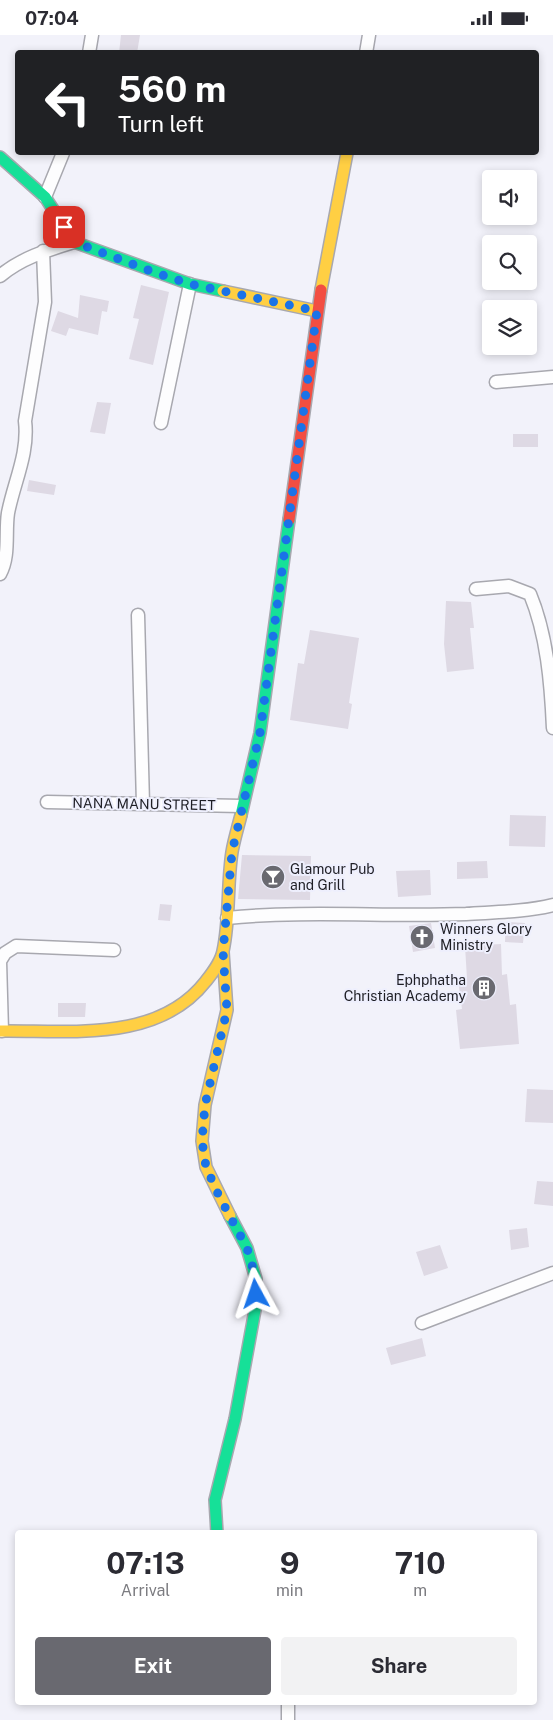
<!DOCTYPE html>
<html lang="en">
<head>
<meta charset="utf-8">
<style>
  body { margin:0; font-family:"Public Sans",sans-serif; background:#f2f2f3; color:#2b2b33; height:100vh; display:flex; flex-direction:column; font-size:19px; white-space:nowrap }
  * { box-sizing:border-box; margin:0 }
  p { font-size:16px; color:#7c7c81 }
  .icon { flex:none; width:28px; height:28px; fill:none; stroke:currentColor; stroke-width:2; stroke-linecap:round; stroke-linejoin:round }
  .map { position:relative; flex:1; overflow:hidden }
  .sheet { position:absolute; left:15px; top:1495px; width:522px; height:175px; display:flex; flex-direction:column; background:#fff; border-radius:5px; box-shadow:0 2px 8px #0003 }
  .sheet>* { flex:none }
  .banner { position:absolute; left:15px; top:15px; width:524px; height:105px; border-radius:5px; box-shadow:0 2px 8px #0003; background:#202124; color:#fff; overflow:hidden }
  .tools { position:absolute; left:482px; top:135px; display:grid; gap:10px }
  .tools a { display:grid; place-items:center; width:55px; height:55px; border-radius:5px; background:#fff; box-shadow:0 2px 8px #0003; font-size:25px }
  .pin { position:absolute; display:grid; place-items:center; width:42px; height:42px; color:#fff; margin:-21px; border-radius:10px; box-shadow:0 2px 8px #0006 }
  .me { position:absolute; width:55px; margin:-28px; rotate:355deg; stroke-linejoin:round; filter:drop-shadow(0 0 4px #0008) }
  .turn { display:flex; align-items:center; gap:18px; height:105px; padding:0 20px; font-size:22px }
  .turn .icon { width:65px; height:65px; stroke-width:2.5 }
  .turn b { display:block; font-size:35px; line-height:42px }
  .eta { display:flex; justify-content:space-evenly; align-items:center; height:85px; text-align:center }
  .eta b { font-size:30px; font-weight:700; line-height:35px }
  .button { display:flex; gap:10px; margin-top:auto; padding:10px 20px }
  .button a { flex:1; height:58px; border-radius:5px; background:#696970; color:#fff; font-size:20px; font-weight:700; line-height:58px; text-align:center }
  .button a+a { background:#f2f2f3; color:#2b2b33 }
  .status { display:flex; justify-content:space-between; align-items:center; height:35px; padding:0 25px; background:#fff; direction:ltr }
  .status svg { height:14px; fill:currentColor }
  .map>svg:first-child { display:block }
  .building { fill:#ded9e4 }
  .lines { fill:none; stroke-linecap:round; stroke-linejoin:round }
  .street-casing { stroke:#a8a8af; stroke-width:15 }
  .fast-casing { stroke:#a8a8af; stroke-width:14 }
  .slow-casing { stroke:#a8a8af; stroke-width:14 }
  .jam-casing { stroke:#a8a8af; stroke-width:14 }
  .street { stroke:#fdfdfe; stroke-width:12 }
  .fast { stroke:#16e098; stroke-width:11 }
  .slow { stroke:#ffcf43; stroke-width:11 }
  .jam { stroke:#f24e42; stroke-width:11 }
  .route { stroke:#1a73e8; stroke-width:9; stroke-dasharray:0 16.2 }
  .labels { text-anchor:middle; stroke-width:4; stroke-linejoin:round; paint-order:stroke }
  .street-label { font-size:14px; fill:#1f1f26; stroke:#eeeffd }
  .poi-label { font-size:14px; fill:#1f1f26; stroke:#eeeffd; text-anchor:start }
</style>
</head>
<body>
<div class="status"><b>07:04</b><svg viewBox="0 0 49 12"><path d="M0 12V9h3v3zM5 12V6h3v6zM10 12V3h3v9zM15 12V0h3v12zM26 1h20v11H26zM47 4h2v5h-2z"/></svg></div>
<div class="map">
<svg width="553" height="1685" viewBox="0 0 553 1685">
  <rect width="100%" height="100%" fill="#f2f2fa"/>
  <path class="building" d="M121 0H140L137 18H119Z
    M141 250 169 257 153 330 129 324 139 284 133 283Z
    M80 260 109 266 107 277 102 276 98 300 69 293 66 301 51 296 58 276 78 283Z
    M97 367 111 368 105 399 90 397Z
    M513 399H538V412H513Z
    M29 445 56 450 54 460 27 456Z
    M446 566 471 567 474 593H470L474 634 447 637 444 609Z
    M310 595 359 603 349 668 352 669 348 694 290 685 298 628 304 629Z
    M510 780 546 781 545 812 509 811Z
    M242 820 311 821 310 865 238 864Z
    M487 826 488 843 457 844V827Z
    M430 835 431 860 398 862 396 836Z
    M160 869 172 870 170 886 158 885Z
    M506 887 525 888 523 908 505 907Z
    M431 888 435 913 413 917 409 891Z
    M501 909 502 940 507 939 510 970 516 969 519 1009 460 1014 456 975 462 974 458 945 467 944 465 911Z
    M58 968H86L85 982H58Z
    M527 1054 553 1055V1088L525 1087Z
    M537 1146 553 1147V1171L534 1169Z
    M527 1193 529 1212 511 1215 509 1195Z
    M440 1210 448 1233 424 1241 416 1217Z
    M422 1303 426 1321 391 1330 386 1313Z"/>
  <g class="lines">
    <g class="street-casing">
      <path id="street" d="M89 18 92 0
        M366 18 369 0
        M45 162 63 118
        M0 241C21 223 48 215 74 207
        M496 347 553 342
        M161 388 190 249
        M0 539C10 521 5 497 8 478 14 447 29 418 25 386L45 267 43 216
        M476 554 509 551 530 559C547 600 551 648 553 693
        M138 580 143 769
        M47 767 241 771
        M227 883C306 875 386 882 466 879 496 877 524 877 553 870
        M2 996 0 926 5 918 16 911 114 915
        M422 1288 553 1238
        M288 1668V1685"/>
    </g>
    <g class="fast-casing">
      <path id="fast" d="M0 122 45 162 74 207 190 249 223 256
        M241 780 260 698 289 485
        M217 1498 215 1465 235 1384 255 1275 256 1244 247 1213 230 1181"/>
    </g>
    <g class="slow-casing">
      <path id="slow" d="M321 255 347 118
        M223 256 317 276
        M223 917 227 975 205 1070 202 1106 206 1132 230 1181
        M0 996C70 995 158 1008 206 946 213 937 221 927 223 916 230 884 227 849 232 817 234 805 238 792 241 780"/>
    </g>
    <g class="jam-casing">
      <path id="jam" d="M289 485 321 255"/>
    </g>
    <use href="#street" class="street"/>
    <use href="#fast" class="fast"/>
    <use href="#slow" class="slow"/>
    <use href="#jam" class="jam"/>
  </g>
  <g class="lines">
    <path class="route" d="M64 192 74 207 156 238 190 249 317 276 260 698 232 817 223 917 227 975 205 1070 202 1106 206 1132 219 1161 247 1213 256 1244V1259"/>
  </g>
  <defs>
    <g id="bar-disc" transform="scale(1.25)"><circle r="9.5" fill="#696970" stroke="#eeeffd"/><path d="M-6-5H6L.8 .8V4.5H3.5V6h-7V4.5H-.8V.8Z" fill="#fff"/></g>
    <g id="church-disc" transform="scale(1.25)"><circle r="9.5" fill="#696970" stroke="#eeeffd"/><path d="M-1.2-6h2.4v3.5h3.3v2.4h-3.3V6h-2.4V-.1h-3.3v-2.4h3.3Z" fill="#fff"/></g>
    <g id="building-disc" transform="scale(1.25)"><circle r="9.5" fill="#696970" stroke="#eeeffd"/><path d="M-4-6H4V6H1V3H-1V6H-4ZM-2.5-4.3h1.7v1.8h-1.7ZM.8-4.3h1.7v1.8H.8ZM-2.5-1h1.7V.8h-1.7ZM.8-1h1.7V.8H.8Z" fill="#fff"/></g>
  </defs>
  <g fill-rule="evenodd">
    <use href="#bar-disc" x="273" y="842"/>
    <use href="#church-disc" x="422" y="902"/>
    <use href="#building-disc" x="484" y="953"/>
  </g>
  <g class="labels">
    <g class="street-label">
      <text transform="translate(144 769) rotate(1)" y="5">NANA MANU STREET</text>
    </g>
    <g class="poi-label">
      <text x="290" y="839">Glamour Pub<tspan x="290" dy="16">and Grill</tspan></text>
      <text x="440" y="899">Winners Glory<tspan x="440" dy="16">Ministry</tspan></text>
      <text x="466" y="950" text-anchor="end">Ephphatha<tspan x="466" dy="16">Christian Academy</tspan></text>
    </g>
  </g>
</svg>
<div class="tools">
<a><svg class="icon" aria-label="sound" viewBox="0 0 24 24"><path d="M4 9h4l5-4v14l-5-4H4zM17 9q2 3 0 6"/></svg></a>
<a><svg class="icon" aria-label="search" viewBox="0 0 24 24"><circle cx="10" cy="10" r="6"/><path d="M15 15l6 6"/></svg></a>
<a><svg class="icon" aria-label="layers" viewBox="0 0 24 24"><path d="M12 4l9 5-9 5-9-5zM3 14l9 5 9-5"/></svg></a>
</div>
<div class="pin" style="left:64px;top:192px;background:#d93025"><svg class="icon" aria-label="arrive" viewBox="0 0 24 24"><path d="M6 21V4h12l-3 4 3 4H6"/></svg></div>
<svg class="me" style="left:256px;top:1259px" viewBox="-20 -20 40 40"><path d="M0-17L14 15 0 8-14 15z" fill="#1a73e8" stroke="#fff" stroke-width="4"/></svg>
<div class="banner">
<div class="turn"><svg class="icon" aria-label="left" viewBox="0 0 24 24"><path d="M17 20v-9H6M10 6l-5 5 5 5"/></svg><div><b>560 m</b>Turn left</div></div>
</div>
<section class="sheet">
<div class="eta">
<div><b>07:13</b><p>Arrival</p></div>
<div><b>9</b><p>min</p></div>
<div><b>710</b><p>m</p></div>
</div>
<div class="button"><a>Exit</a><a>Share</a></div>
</section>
</div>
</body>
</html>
